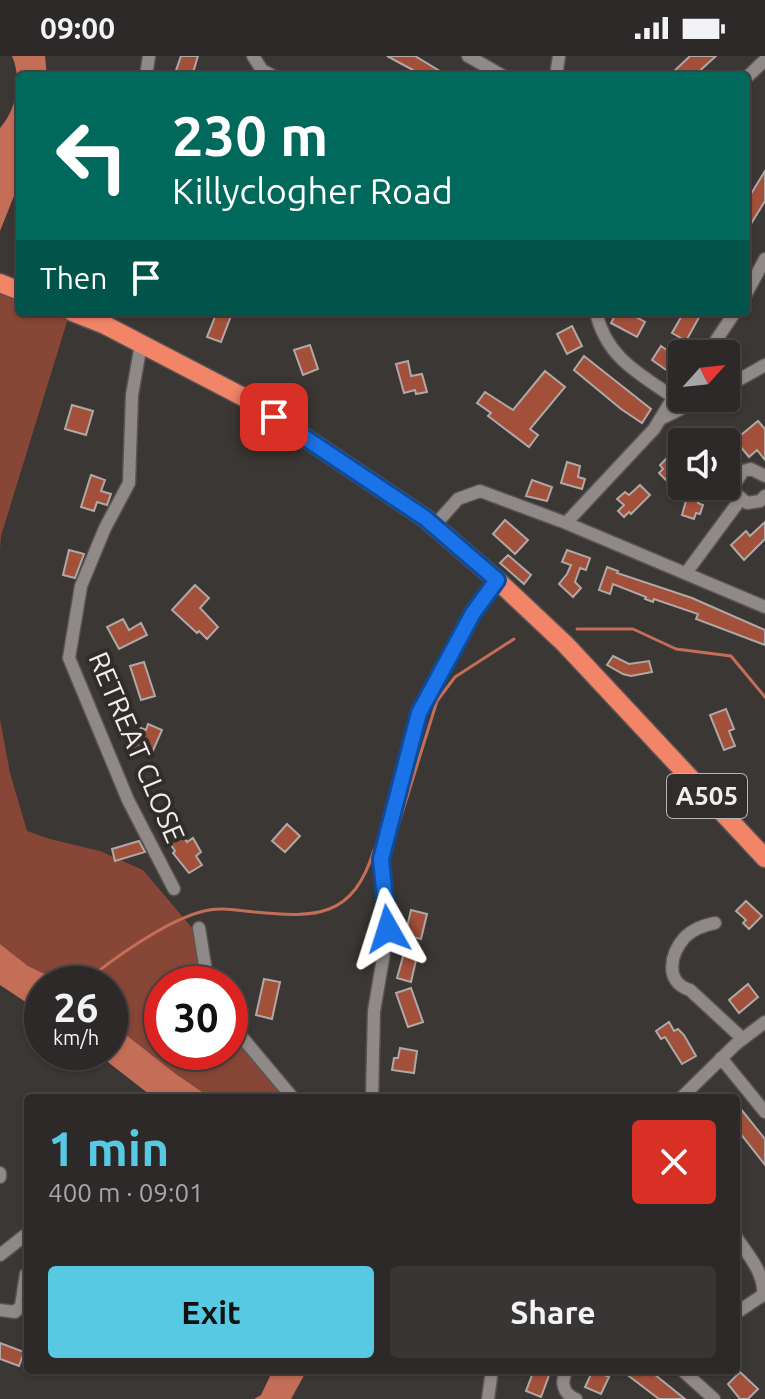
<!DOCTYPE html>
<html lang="en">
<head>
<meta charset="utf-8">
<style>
  body { margin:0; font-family:Ubuntu,sans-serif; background:#383534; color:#f1f3f6; height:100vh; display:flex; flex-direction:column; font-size:30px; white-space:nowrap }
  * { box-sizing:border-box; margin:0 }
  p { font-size:26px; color:#a6a6a8 }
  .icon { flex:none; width:44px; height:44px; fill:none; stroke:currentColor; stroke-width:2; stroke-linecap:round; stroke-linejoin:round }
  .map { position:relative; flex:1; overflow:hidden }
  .side { position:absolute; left:24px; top:1038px; width:716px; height:280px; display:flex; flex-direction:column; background:#2c2928; border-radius:8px; box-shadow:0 2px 6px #0004,0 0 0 2px #484545 }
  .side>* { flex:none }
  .guide { position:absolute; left:16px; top:16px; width:734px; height:244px; border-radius:8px; box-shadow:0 2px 6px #0004,0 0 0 2px #484545; background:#00695c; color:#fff; overflow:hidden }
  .needle { width:52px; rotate:63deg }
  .controls { position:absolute; left:668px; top:284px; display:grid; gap:16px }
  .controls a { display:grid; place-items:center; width:72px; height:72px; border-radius:8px; background:#2c2928; box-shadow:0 2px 6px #0004,0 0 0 2px #484545; font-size:40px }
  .speed { position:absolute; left:24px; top:910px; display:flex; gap:16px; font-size:40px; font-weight:700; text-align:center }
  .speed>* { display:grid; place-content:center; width:104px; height:104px; border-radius:50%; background:#2c2928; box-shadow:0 2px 6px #0004,0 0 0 2px #484545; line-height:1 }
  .speed small { font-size:20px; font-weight:400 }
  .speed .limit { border:12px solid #d22; background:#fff; color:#111 }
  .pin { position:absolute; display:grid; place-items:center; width:68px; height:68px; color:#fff; margin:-34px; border-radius:16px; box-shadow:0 4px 12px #0006 }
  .me { position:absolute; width:88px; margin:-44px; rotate:354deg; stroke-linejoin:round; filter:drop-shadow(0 0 6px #0008) }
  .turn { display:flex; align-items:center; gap:28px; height:168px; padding:0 24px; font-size:36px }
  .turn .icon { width:104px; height:104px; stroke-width:2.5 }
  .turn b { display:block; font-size:56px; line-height:68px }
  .then { display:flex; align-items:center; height:76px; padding:0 24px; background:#0003; gap:16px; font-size:30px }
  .round { display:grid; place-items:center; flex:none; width:84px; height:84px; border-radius:8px; background:#383534 }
  .summary { display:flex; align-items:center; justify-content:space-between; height:136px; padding:0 24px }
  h1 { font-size:48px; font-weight:700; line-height:60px; color:#57c9e2 }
  .button { display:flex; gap:16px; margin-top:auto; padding:16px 24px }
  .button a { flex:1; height:92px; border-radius:8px; background:#57c9e2; color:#111; font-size:32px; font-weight:700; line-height:92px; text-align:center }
  .button a+a { background:#383534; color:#f1f3f6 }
  .status { display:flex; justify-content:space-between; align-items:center; height:56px; padding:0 40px; background:#2c2928; direction:ltr }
  .status svg { height:22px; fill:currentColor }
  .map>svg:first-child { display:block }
  .green { fill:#874636 }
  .water { fill:#c46d57 }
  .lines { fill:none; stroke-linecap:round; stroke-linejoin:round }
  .stream { stroke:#c46d57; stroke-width:3 }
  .building { fill:#a3503b; stroke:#aea9a7; stroke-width:2 }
  .minor-casing { stroke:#585453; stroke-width:15 }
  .highway-casing { stroke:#585453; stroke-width:21 }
  .minor { stroke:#8f8a88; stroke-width:12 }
  .highway { stroke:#f28468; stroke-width:18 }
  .route-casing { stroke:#114b97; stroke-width:20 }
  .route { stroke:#1a73e8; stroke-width:14 }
  .labels { text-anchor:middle; stroke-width:8; stroke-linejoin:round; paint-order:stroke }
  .shield { fill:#312d2b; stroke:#b7b4b3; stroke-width:2 }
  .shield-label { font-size:26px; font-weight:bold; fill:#f1eeed }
  .street-label { font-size:28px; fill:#f1eeed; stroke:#312d2b }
</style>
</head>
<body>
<div class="status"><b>09:00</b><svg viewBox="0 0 49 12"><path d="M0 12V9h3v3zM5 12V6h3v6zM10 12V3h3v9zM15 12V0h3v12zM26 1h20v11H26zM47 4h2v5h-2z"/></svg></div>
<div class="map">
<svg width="765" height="1343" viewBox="0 0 765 1343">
  <rect width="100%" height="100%" fill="#3b3735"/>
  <path class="green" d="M0 228 20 236V256H70L1 480 0 494Z
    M0 663 10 717 27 775 50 783 100 795 143 814 193 873 203 928H162V996H230V976L288 1042H211L176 1018 110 966V928H66L28 910 0 888Z"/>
  <path class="water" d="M12 0H45L47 20H20V125L0 175V72C17 53 22 23 12 0Z
    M0 888 28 910 66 928H42V957L0 929Z
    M110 966 176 1018 211 1042H154L95 996H110Z
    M273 1314H307L291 1343H254L261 1339Z"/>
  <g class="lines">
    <path class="stream" d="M577 573H633L676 593 731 600 765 641
      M388 786 394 783 437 645 455 621 514 583
      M83 928C110 904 169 863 204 855 219 851 238 854 254 856 317 862 353 862 374 794L378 792"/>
  </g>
  <path class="building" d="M181 0H198L192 20H174Z
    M387 0H415L448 20H410L413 14Z
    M690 0H716L694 20H669Z
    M765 115V145L746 176V146Z
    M217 256 231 260 221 286 207 281Z
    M617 256H627L645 266 637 281 611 267Z
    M684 256H702L686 285 672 277Z
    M572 270 582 290 567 298 557 278Z
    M310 289 318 313 303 319 294 294Z
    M661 290 681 304 672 318 652 304Z
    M584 300 651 353 642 367 621 353 574 314Z
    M408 305 411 320 422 318 427 336 416 338 415 334 404 337 396 308Z
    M545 315 565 331 530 373 538 379 529 391 488 360 491 357 477 347 485 336 513 354Z
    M72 349 93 355 86 379 65 373Z
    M758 365 765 373V404L757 394 749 401 735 384Z
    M677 399 682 405V413L668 426 659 417 663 413 660 409 666 403 670 407Z
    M567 406 580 410 578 421 585 423 582 433 561 427Z
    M91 419 105 424 101 435 111 438 107 449 97 446 94 455 81 451Z
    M532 424 552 431 547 445 526 440Z
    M640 429 650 439 631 458 629 456 624 461 618 455 624 449 617 443 625 436 629 439Z
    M689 434 701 438 698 447 703 449 700 458 696 457 694 463 682 459Z
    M505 464 528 484 515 498 493 478Z
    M765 466V483L744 504 731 489 746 475 750 480Z
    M69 494 84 498 75 522 63 519Z
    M567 494 590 502 586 514 580 512 575 526 581 532 573 541 559 528 567 518 571 509 562 506Z
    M508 499 531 519 524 528 500 507Z
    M607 511 618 515 617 517 692 542 765 574V589L696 563 698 558 654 543 653 546 645 543 646 541 613 528 610 538 599 534Z
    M195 529 209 542 200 552 218 571 207 583 199 575 197 577 172 554Z
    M123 563 129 574 141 567 147 579 119 593 107 571Z
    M613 600 629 608 649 605 652 616 631 620 623 618 607 609Z
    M144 606 155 640 141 644 130 610Z
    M726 653 734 673 729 675 735 690 724 694 710 659Z
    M148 668 162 674 151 699 130 690 135 678 138 679 141 672 146 674Z
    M287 768 300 780 285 796 272 785Z
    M181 777 187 786 193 782 201 796 196 800 202 809 189 817 173 797 175 795 169 786Z
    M139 785 145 796 115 805 112 793Z
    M746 845 762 860 749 873 743 867 746 864 736 855Z
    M411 854 427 858 421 883 405 879Z
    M404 897 417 900 411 926 397 922Z
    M264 923 280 926 272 963 256 959Z
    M748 928 758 941 739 957 729 944Z
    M411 932 423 966 408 971 396 937Z
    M669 966 674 975 678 973 684 979 696 1000 682 1008 665 981 661 983 656 975Z
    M400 992 417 995 414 1017 392 1014 394 1002H398Z
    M736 1047 765 1083V1109L736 1072Z
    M0 1287 24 1296 19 1310 0 1303Z
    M534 1314H551L541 1341 526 1335Z
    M593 1314 609 1321 601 1338 585 1331Z
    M621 1314H649L685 1343H659Z
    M740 1316 758 1333 748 1343H740L728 1328Z"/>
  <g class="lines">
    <g class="minor-casing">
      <path id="minor" d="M253 0 262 14 273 20
        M468 0 503 20
        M146 20 149 0
        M556 20 559 0
        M746 22 765 4
        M746 238 765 203
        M596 256C606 301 638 317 673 341
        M141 288 132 339 129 427 105 472 81 530 69 602 128 744 174 833
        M707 298 735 256
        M726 331 765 309
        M660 363 703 342
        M765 420 751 413 743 415 734 429 735 437 747 447 760 445 765 440
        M566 467 654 373 682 327
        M434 470 458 443 480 435 566 467 765 551
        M686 517 740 444
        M715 867C705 869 693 873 685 881 670 898 664 926 690 934L743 983
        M199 872 208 928
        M230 967 293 1042
        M721 1002 765 1056
        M372 1042 374 955 388 873 381 803 385 780 419 657 473 557 497 524
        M681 1042 736 988 765 966
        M0 1117V1121
        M736 1181C748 1199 765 1217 763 1239L736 1257
        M0 1199 28 1177
        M0 1254 15 1256 21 1250 26 1218
        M567 1314C560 1326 563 1338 576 1343
        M682 1314 714 1343
        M488 1343 492 1314"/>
    </g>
    <g class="highway-casing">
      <path id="highway" d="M0 227 20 235
        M72 256 105 269 249 344 425 462 497 524 565 588 765 802"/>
    </g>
    <use href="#minor" class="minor"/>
    <use href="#highway" class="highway"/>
  </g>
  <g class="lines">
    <g class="route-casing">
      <path id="route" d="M274 361 425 462 497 524 473 557 419 657 381 803 388 873"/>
    </g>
    <use href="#route" class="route"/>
  </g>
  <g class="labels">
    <rect class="shield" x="667" y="718" width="80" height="44" rx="6"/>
    <g class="shield-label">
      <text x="707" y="749">A505</text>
    </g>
    <g class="street-label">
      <text transform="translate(137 691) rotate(67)" y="10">RETREAT CLOSE</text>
    </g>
  </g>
</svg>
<div class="controls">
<a><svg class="needle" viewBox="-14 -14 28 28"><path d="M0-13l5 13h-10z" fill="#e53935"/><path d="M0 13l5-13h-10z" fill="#a6a6a8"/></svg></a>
<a><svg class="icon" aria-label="sound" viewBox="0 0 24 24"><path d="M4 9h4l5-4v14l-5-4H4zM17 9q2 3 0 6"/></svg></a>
</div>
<div class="speed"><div>26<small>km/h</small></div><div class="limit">30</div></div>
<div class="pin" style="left:274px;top:361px;background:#d93025"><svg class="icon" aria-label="arrive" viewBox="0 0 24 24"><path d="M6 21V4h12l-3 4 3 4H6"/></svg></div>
<svg class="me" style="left:388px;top:873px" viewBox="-20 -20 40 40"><path d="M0-17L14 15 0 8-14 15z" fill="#1a73e8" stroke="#fff" stroke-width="4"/></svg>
<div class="guide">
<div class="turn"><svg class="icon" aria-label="left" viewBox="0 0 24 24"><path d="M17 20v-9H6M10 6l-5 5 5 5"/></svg><div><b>230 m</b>Killyclogher Road</div></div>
<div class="then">Then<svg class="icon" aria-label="arrive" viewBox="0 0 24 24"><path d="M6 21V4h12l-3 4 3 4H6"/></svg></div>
</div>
<section class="side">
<div class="summary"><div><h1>1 min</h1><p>400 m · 09:01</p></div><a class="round" style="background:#d93025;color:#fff"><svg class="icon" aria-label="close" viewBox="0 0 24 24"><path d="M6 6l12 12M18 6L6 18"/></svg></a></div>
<div class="button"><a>Exit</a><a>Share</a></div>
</section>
</div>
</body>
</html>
